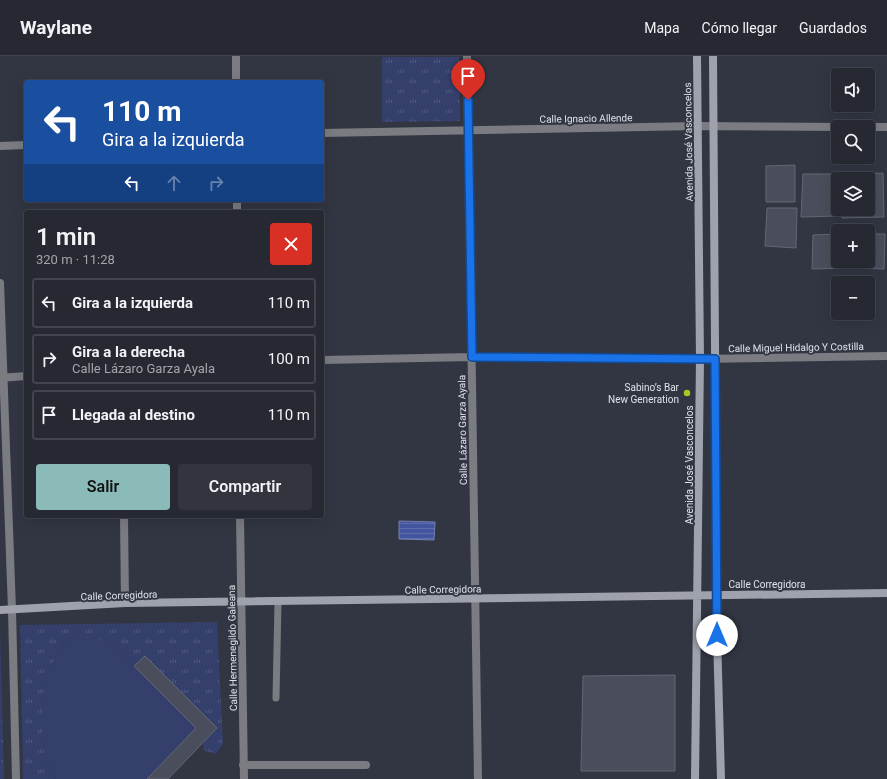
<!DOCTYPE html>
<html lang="es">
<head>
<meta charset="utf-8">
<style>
  body { margin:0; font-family:Roboto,sans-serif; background:#32343e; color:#f1f3f6; height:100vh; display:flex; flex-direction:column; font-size:15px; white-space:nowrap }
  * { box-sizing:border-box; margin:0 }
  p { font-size:13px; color:#a4a6ac }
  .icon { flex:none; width:22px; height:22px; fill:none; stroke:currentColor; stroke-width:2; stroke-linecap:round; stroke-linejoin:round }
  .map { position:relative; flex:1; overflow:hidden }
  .drawer { position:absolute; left:24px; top:154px; width:300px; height:308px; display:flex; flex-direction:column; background:#262832; border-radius:4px; box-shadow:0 4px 16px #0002,0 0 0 1px #42444d }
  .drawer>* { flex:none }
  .banner { position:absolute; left:24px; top:24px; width:300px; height:122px; border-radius:4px; box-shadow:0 4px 16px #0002,0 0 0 1px #42444d; background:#1a4fa0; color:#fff; overflow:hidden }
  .controls { position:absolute; left:831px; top:12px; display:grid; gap:8px }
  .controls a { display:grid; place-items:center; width:44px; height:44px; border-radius:4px; background:#262832; box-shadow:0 4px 16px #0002,0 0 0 1px #42444d; font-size:20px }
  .pin { position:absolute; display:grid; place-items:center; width:34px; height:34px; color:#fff; margin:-41px -17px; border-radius:50% 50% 50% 0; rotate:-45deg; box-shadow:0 0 4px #0007 }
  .pin .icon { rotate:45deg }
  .me { position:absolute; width:44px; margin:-22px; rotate:0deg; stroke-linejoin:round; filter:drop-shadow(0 0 3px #0008) }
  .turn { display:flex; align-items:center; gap:14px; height:84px; padding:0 12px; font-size:18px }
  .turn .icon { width:52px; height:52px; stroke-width:2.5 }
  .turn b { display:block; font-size:28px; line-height:34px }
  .lanes { display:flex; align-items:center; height:38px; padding:0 12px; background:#0003; justify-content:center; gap:20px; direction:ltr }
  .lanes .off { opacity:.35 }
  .round { display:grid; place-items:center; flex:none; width:42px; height:42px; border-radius:4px; background:#32343e }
  .overview { display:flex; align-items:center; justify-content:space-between; height:68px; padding:0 12px }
  h1 { font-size:24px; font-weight:600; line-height:30px }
  .button { display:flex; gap:8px; margin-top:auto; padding:8px 12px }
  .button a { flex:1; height:46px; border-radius:4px; background:#8bbbb9; color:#111; font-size:16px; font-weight:600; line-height:46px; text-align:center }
  .button a+a { background:#32343e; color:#f1f3f6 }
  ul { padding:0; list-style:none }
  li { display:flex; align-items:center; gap:12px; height:50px; margin:0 8px 6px; padding:0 4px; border:2px solid #42444d; border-radius:4px }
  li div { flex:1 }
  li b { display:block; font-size:15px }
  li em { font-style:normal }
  header { display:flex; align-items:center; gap:24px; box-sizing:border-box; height:56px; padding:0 20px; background:#262832; border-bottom:1px solid #42444d }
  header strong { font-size:19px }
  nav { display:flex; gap:22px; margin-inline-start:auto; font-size:14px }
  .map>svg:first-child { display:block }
  .grass { fill:#343f6b }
  .park { fill:url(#park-tufts) }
  .water { fill:url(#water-rules); stroke:#727fb6 }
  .building { fill:#4a4e5c; stroke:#626775 }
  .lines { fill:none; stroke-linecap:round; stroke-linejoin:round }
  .lane { stroke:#7a7c82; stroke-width:7 }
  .street { stroke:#7a7c82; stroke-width:8 }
  .secondary { stroke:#9fa2ad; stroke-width:8 }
  .route-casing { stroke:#114b97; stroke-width:10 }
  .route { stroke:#1a73e8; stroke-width:7 }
  .poi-dot { fill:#a6c821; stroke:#323643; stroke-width:1.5 }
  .labels { text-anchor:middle; stroke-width:4; stroke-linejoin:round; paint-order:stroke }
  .street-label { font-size:10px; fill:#dfe2ea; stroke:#323643 }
  .poi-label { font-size:10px; fill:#dfe2ea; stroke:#323643; text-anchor:end }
</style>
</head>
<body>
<header>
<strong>Waylane</strong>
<nav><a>Mapa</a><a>Cómo llegar</a><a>Guardados</a></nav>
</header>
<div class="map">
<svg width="887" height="723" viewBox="0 0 887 723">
  <defs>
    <pattern id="park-tufts" width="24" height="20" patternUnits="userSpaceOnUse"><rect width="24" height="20" fill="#343f6b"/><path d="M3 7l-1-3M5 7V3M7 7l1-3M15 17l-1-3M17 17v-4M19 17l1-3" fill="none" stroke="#515a80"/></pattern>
    <pattern id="water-rules" width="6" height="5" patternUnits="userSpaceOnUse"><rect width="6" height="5" fill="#44559f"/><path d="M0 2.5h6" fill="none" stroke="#5f6dac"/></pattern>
  </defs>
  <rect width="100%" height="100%" fill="#323643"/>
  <path class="grass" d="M66 582 108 585 196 672 147 723H56L48 708 42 682V651L47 617Z"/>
  <path class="park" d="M382 1H459L460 65 382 66Z
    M217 566 223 688 216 698 203 694 204 686 217 672 145 600 134 610 108 585 66 582 47 617 42 651V682L48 708 56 723H23L20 569Z
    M0 572 4 723H0Z"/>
  <path class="water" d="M399 465 435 466 434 484 399 483Z"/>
  <path class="building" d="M795 109V146H766V110Z
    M883 117 884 161 842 162V153H868V123H842L841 119Z
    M803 118H838V160L801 161Z
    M767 152H797L796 192 765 190Z
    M838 178V205H849L850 212 812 213 813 179Z
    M868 178H885L884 213 851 212V205H868Z
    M145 600 217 672 168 723H147L196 672 134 610Z
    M675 619V715H581L583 620Z"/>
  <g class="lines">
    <path class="lane" d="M276 642 278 546"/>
    <path class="street" d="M467 0 478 723
      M236 26V0
      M868 71H887
      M322 77 698 70 851 71
      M0 90 26 89
      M237 144V156
      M0 227 12 554 16 723
      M322 304 472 301 700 303 887 300
      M0 322 26 320
      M124 460 125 547
      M240 460 244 723
      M243 709H366"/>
    <path class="secondary" d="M713 0 717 579 721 723
      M0 554 125 547 887 537
      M695 723 700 303 697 0"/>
  </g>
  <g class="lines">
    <g class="route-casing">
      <path id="route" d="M468 44 472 301 715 303 717 579"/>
    </g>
    <use href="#route" class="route"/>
  </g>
  <circle class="poi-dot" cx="687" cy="337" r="4"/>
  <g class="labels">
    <g class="street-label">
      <text transform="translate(586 62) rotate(-1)" y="4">Calle Ignacio Allende</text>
      <text transform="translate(688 86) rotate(-91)" y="4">Avenida José Vasconcelos</text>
      <text transform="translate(796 291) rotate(-1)" y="4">Calle Miguel Hidalgo Y Costilla</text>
      <text transform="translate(462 374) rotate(-91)" y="4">Calle Lázaro Garza Ayala</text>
      <text transform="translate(689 409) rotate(-90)" y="4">Avenida José Vasconcelos</text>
      <text x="767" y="532">Calle Corregidora</text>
      <text transform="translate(443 533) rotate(-1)" y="4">Calle Corregidora</text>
      <text transform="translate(119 539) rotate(-2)" y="4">Calle Corregidora</text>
      <text transform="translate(232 592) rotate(-91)" y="4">Calle Hermenegildo Galeana</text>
    </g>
    <g class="poi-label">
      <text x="679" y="335">Sabino’s Bar<tspan x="679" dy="12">New Generation</tspan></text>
    </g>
  </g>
</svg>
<div class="controls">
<a><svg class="icon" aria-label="sound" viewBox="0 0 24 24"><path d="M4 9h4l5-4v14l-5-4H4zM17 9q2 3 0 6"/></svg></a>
<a><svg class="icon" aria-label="search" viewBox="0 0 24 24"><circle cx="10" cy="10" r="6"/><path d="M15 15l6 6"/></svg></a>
<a><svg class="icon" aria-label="layers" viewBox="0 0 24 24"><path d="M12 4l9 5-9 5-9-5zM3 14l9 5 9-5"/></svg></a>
<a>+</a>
<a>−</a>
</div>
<div class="pin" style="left:468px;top:44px;background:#d93025"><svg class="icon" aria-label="arrive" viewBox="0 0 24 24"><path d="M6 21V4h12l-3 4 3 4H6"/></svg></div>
<svg class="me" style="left:717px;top:579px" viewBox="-20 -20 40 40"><circle r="19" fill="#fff"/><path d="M0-13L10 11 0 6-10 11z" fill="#1a73e8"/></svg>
<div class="banner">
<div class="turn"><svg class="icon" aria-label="left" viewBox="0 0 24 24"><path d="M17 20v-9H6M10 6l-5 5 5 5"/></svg><div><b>110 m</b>Gira a la izquierda</div></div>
<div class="lanes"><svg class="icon" aria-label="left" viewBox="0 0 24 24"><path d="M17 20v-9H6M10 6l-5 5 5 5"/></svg><svg class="icon off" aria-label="ahead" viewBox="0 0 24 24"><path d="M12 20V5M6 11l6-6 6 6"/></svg><svg class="icon off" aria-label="right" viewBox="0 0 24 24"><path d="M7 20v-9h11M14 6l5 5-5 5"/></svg></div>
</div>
<section class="drawer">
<div class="overview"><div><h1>1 min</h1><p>320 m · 11:28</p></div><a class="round" style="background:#d93025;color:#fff"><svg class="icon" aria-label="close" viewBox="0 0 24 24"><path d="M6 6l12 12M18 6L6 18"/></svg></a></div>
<ul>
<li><svg class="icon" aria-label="left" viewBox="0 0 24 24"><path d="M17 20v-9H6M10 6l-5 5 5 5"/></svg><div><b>Gira a la izquierda</b></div><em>110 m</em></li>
<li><svg class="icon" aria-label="right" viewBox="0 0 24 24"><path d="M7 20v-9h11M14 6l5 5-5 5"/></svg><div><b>Gira a la derecha</b><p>Calle Lázaro Garza Ayala</p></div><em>100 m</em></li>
<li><svg class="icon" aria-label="arrive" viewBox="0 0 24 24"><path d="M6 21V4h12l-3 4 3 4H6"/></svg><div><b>Llegada al destino</b></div><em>110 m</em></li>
</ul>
<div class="button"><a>Salir</a><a>Compartir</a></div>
</section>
</div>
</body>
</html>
